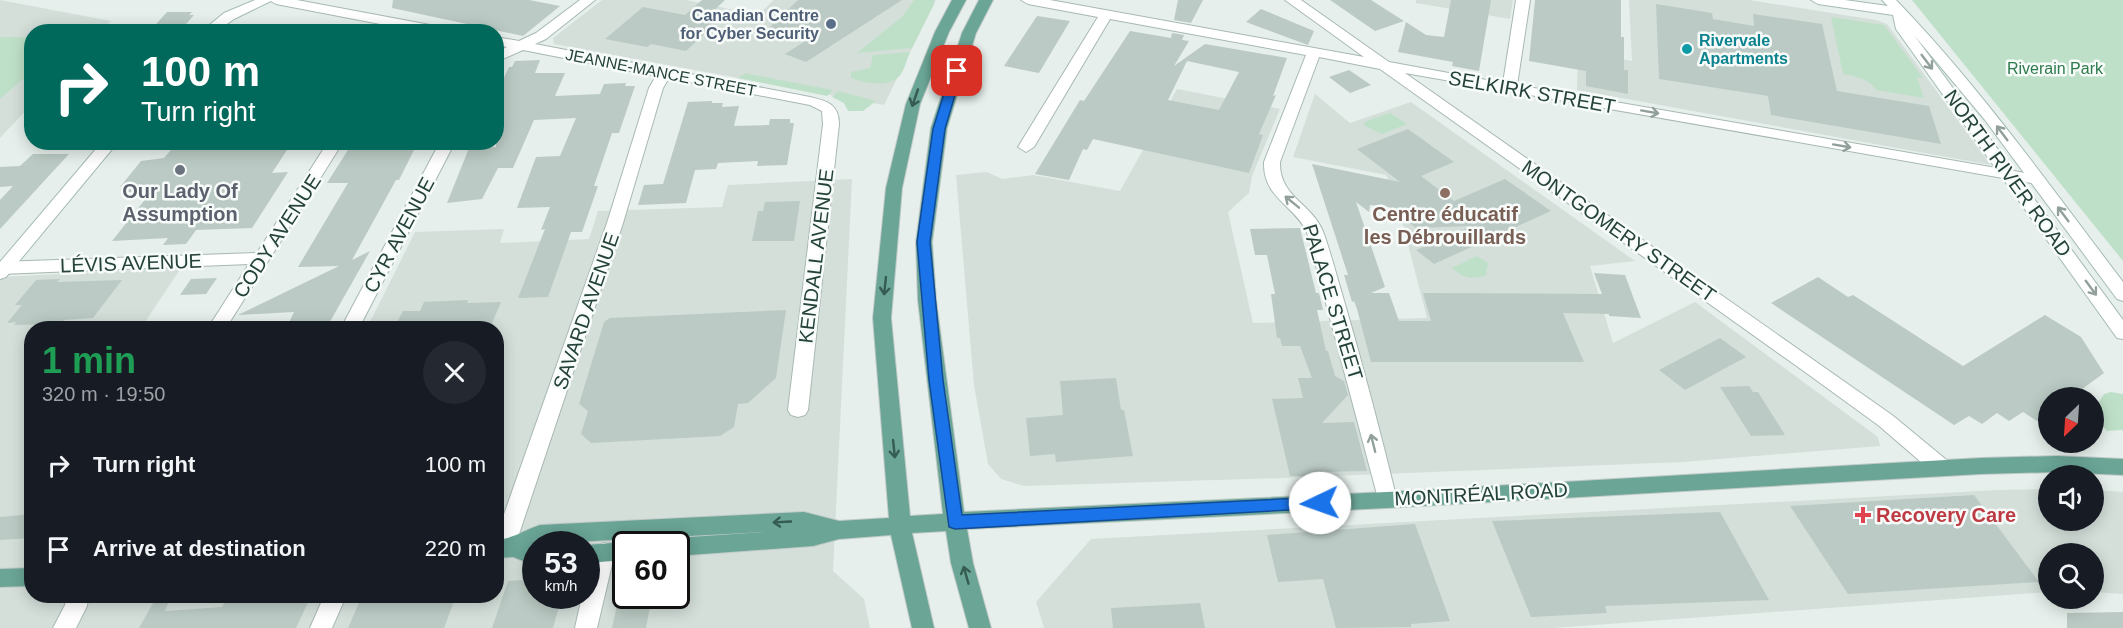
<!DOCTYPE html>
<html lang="en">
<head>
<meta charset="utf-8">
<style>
  body { margin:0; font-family:Arial,sans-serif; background:#242831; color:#f1f3f6; height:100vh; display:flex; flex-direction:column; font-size:22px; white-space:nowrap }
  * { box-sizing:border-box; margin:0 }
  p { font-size:20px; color:#9ea1a6 }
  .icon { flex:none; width:33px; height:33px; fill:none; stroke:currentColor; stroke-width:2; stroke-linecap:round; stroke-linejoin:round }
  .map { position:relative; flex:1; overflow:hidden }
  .drawer { position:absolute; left:24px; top:321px; width:480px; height:282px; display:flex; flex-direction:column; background:#171b24; border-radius:24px; box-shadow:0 3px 15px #0003 }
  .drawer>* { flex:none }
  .hud { position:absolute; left:24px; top:24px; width:480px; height:126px; border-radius:24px; box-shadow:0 3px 15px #0003; background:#00695c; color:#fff; overflow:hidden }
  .needle { width:39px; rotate:205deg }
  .controls { position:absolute; left:2038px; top:387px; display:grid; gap:12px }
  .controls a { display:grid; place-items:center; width:66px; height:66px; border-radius:50%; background:#171b24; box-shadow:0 3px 15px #0003; font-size:30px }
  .speed { position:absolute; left:522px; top:531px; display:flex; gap:12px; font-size:30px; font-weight:700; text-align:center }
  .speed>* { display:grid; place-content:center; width:78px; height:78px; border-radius:50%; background:#171b24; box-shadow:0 3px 15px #0003; line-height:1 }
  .speed small { font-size:15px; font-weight:400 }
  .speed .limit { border:3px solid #111; border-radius:9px; background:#fff; color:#111 }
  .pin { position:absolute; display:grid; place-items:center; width:51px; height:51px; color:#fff; margin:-26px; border-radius:12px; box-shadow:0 3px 9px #0006 }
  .me { position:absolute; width:66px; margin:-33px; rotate:267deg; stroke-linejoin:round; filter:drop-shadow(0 0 4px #0008) }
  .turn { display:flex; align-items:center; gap:21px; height:126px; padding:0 18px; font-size:27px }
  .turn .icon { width:78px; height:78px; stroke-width:2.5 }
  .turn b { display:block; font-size:42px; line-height:51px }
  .round { display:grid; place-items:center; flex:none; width:63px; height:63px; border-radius:32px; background:#242831 }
  .headline { display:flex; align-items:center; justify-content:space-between; height:102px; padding:0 18px }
  h1 { font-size:36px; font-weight:700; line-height:45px; color:#1e9e55 }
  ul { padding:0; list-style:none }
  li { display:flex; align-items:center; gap:18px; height:84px; padding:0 18px }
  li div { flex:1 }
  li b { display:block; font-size:22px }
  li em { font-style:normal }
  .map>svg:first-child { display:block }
  .built { fill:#d4dfda; fill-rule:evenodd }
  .green { fill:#bfe0c8 }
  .building { fill:#bbcac4; fill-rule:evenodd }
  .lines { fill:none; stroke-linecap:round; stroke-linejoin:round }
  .street-casing { stroke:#a8b8b2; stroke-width:2 }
  .secondary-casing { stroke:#a4bbb3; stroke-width:2 }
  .primary-casing { stroke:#c2cac8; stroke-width:2 }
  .street { fill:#fff; fill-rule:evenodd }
  .secondary { fill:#fff; fill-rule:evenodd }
  .primary { fill:#6aa596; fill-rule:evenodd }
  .oneway { stroke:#92a09c }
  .oneway2 { stroke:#365b51 }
  .route { fill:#1a73e8; stroke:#114b97; stroke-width:1.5 }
  .service-dot { fill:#5c6f8a; stroke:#f7fbf9; stroke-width:2 }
  .culture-dot { fill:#0f9aa8; stroke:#f7fbf9; stroke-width:2 }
  .worship-dot { fill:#6b7280; stroke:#f7fbf9; stroke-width:2 }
  .education-dot { fill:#8d6e63; stroke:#f7fbf9; stroke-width:2 }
  .health-dot { fill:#e0444e; stroke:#f7fbf9; stroke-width:2 }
  .labels { text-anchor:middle; stroke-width:5; stroke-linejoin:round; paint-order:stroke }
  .far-service-label { font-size:16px; font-weight:bold; fill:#4e5e75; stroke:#f7fbf9; text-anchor:end }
  .far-culture-label { font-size:16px; font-weight:bold; fill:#0d838f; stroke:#f7fbf9; text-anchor:start }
  .far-park-label { font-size:16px; fill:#2d7a4b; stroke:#f7fbf9 }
  .far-street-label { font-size:16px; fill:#24423a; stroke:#f7fbf9 }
  .street-label { font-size:20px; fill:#24423a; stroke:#f7fbf9 }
  .worship-label { font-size:20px; font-weight:bold; fill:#5b616d; stroke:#f7fbf9 }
  .education-label { font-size:20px; font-weight:bold; fill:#785e54; stroke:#f7fbf9 }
  .health-label { font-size:20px; font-weight:bold; fill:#be3a42; stroke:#f7fbf9; text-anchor:start }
</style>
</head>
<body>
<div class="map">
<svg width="2123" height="628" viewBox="0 0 2123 628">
  <rect width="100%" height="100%" fill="#e6efeb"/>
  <path class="built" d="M0 0 111 21 101 31 32 32 31 105 0 138Z
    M602 0H686L758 15 774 0H936L884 105 554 44 553 38Z
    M1416 0H1513L1510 19 1416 3Z
    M1629 0H1749L1876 20 1887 24 1991 165 1577 90 1578 52 1632 61Z
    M1177 89 1280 109 1252 176 1249 193 1228 212 1253 323 1427 318 1394 190 1386 175 1293 157 1315 94 1350 123 1411 102 1635 261 1590 266 1613 343 1695 302 1878 437 1880 446 1683 462 1283 478 1024 486 1001 479 988 464 974 385 956 175 987 172 1002 179 1033 175 1120 191Z
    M852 179 833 571 864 599 870 628H0V277L181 268 141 328H32V596H496V328H367L415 232 504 229 500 243 589 239 598 211 722 207 728 185ZM536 544H586V596H536ZM626 544H676V596H626Z
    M2049 489V520H2094V490L2123 492V594L2094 592V554H2049V592L1553 628H1044L1036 602 1091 539 1998 490Z"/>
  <path class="green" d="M914 0H934V4L912 48 857 53 903 16Z
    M1912 0H2123V261Z
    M1831 17 1884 25 1923 78 1917 77 1924 98 1876 90C1869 79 1856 76 1843 74Z
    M0 37H32L31 72 0 99Z
    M910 52C907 59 905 68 901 74 891 89 864 83 851 78V72L870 68 873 55Z
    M746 73 749 74 833 90 827 96 738 78Z
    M838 91 876 101 863 111H848L844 103 832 97Z
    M1390 113 1407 124 1382 134 1363 125 1367 121Z
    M1477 256 1488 263 1486 275C1473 280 1462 278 1452 268Z
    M2111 392 2123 394V430L2107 431C2092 414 2091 414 2104 394Z"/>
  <path class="building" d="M393 0H529L560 6 523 36 392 8Z
    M702 0H725L705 19 718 21 686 51 651 44 647 47 605 39 643 7 685 15Z
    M798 0H902L806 62 785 54 813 36 769 28Z
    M1178 0H1203L1191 23 1174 20Z
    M1330 0H1371L1404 21 1375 31Z
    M1451 0H1491L1479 71 1452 66 1453 62 1398 52 1406 22 1426 35 1444 37Z
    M1535 0H1621V37H1624V70H1628V94L1586 86V71L1529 61Z
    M1656 4 1712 13 1713 19 1754 26 1753 14 1822 24 1837 91 1929 106 1941 144 1771 115 1768 96 1659 79Z
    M1261 9 1314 31 1308 45 1246 22Z
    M167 12H192L189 15H194L179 32H149Z
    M1037 16 1070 21 1039 73 1004 66Z
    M1130 31 1171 38 1172 33 1184 35 1182 40 1189 41 1174 66 1205 44 1287 58 1273 96 1276 95 1259 134 1263 135 1249 173 1093 139 1087 150 1083 149 1069 180 1035 174 1080 100 1084 101ZM1187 61 1239 72 1219 110 1168 100Z
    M540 60 535 73H565L555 96 600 94 604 84 626 83 625 86H635L619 133H612L594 186H598L582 232H571L548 297 518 298 545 229 541 230 550 207 517 208 536 157 560 156 576 118 534 120 513 168H498L482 199 447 203 469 148 496 147V95L509 67H512L515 61Z
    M1349 70 1371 85 1350 93 1329 77Z
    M712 101V103H723L722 107 739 106 734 126 769 125 770 119H790V123H794L787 165 757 166 758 161 718 163 716 169 695 170 686 203 638 205 644 185 663 184 688 102Z
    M1408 129 1454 162 1421 176 1454 201 1505 179 1551 211 1434 264 1416 250 1472 226 1416 228 1389 207 1370 205 1369 212 1356 202 1385 287 1371 293H1389L1399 321H1431L1423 293 1602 294 1594 273 1625 275 1641 318 1609 316V314L1563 313 1584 362H1371L1357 309 1354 301 1352 302 1344 275H1348L1312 164 1400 182 1357 149Z
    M178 142H284L278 150H287L272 173 288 172 252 228 196 230 186 244 163 245 168 238 112 241 151 192H123L125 190H120L122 187H120L141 161 164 158Z
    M353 142H418L399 180H396L352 260 370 251 327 327 317 328 287 327 294 312 238 315 339 266 298 267 348 183H327Z
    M33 154H69L0 229V200L13 186 0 187V167L20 166Z
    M800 201 794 241H752L758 211H763L765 202Z
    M1300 228 1316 293H1319L1323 310H1317L1326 351H1328L1335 376 1344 381 1348 395 1322 423 1354 422 1367 471 1319 472V476H1290L1272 399 1303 398 1298 378H1312L1300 346H1282L1280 338H1277L1271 294H1275L1267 255H1255L1250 229Z
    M1818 277 1848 297 1853 295 1963 366 2045 315 2081 337 2104 373 2070 398H2049V413L2037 421 2023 412 2009 421 1997 413 1982 424 1969 416 1954 425 1771 303Z
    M217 278 206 294 180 295 191 279Z
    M60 279 57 282 122 280 93 318 64 320 61 324 14 325 16 322 7 323 22 305H15L36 280Z
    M468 300 467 303 501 302 490 328H394L403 311H420L424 302Z
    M786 310 776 378 748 403 738 404 734 427 720 436 591 443 581 434 588 411 579 404 604 322 610 318Z
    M1720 338 1746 357 1685 390 1659 370Z
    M1116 378 1121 410H1124L1133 456 1056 462 1055 454 1030 456 1026 418 1063 415 1060 381Z
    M1749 386 1753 392H1758L1785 435 1751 436 1720 387Z
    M1974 495 2039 582 1848 594 1790 506Z
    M1720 512 1769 600 1605 606 1607 613 1531 617 1492 521Z
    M32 514V538L0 540V517Z
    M1415 524 1450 621 1411 624V627L1336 628 1323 579 1278 582 1267 535Z
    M536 579V596H562L553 628H492L508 581Z
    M157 596H171L165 611 222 607 228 596H311L296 628H139Z
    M362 596H456L444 628H348Z
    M619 596H652L646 628H612Z
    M1200 603 1205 628H1113L1111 608Z
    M2123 612V628H2067V613Z"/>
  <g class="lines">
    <g class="street-casing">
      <path id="street" d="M269 0H297L446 28 452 32H422L276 4Z
        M580 0H595L546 39 535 44 810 97C827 101 839 104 839 124L808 410 805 415 798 417 791 415 788 410 823 124 822 111 810 105 669 78 663 88 623 223 514 549 511 555 503 558 496 556V537L607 223 649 88 656 76 523 50 496 62V52L507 47 496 45V37L519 41 536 33Z
        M1021 0H1050L1364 57 1285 0H1301L1389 62 1503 83 1516 0H1530L1517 85 2043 176 2045 179 2037 184 1405 73 1892 415 1949 462 1952 468 1949 474 1942 476 1935 474 1878 425 1805 372 1380 69 1319 57 1280 162C1279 198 1313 203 1324 234 1332 257 1338 281 1345 304 1364 369 1381 435 1397 500L1394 506 1387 508 1380 506 1307 232C1293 204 1263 198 1264 162L1306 55 1110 19 1034 147 1026 152 1018 147 1098 17 1028 4Z
        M328 142H343L226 328H208L249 264 0 274V262L257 253Z
        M440 142H455L359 328H341Z
        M604 543 612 546 615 552 597 628H575L582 596H586C586 579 589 561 596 546Z
        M66 596H88L87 606 76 628H53L65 605Z
        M324 596H346L332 628H310Z"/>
    </g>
    <g class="secondary-casing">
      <path id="secondary" d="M255 0H273L234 19 216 32H201L224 13Z
        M1811 0H1845L1888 6 1882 0H1896C1980 87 2050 186 2123 282V301L2117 299 1985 120 1914 35 2123 320V339L2117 338 1896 29 1893 15 1818 4Z
        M102 142H118L6 277 0 279V262Z"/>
    </g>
    <g class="primary-casing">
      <path id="primary" d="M952 0H966L949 32 920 104 902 188 891 318 910 516 943 514 918 300 916 242 931 128 962 33 979 0H993L976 33 947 128 932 242 936 300 964 512 1387 492 1981 458 2057 456 2123 459V475L2057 472 1981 474 1387 508 967 529 973 563 991 628H969L951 563 946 531 912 533 934 628H912L891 535 839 539 813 546 676 556V544H666L668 541 676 538 764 532 536 544 533 546 536 547V566L513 557 496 558V540C512 539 525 530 540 525L804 512 839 521 889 518 873 318 886 188 906 104 935 32Z
        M626 542 634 544H626V560L586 563V545Z
        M32 568V586L0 587V569Z"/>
    </g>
    <use href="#street" class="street"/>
    <use href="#secondary" class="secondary"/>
    <use href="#primary" class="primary"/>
  </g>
  <defs><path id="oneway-shaft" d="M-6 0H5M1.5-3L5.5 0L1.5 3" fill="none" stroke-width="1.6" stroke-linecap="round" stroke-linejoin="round" transform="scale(1.5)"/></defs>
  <g class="oneway">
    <use href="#oneway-shaft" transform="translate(1927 62) rotate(53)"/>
    <use href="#oneway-shaft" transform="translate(1650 112) rotate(10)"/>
    <use href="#oneway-shaft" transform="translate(2002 133) rotate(-127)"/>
    <use href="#oneway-shaft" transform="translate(1842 146) rotate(10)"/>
    <use href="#oneway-shaft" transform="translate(1292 202) rotate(-141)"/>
    <use href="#oneway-shaft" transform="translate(2063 214) rotate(-127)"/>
    <use href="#oneway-shaft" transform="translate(2091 288) rotate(54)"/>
    <use href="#oneway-shaft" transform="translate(1373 443) rotate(-104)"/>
  </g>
  <g class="oneway2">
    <use href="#oneway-shaft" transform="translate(915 98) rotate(109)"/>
    <use href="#oneway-shaft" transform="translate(885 286) rotate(96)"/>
    <use href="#oneway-shaft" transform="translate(894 449) rotate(84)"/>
    <use href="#oneway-shaft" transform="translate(782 522) rotate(177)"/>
    <use href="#oneway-shaft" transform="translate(966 575) rotate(-106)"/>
  </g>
  <path class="route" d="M957 68 962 71 945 129 930 242 943 380 962 515 1320 497 1325 499 1328 503 1325 508 955 529 949 527 929 380 917 242 933 129 951 71Z"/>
  <circle class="service-dot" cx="831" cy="24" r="6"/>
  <circle class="culture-dot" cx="1687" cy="49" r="6"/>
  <circle class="worship-dot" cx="180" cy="170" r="6"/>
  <circle class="education-dot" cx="1445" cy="193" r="6"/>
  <path class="health-dot" d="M1860 506h6v6h6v6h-6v6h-6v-6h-6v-6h6z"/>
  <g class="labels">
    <g class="far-service-label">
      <text x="819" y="21">Canadian Centre<tspan x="819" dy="18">for Cyber Security</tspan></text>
    </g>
    <g class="far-culture-label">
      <text x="1699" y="46">Rivervale<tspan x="1699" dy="18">Apartments</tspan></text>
    </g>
    <g class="far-park-label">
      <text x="2055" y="74">Riverain Park</text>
    </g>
    <g class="far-street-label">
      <text transform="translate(661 72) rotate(11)" y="6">JEANNE-MANCE STREET</text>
    </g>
    <g class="street-label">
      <text transform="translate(1532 92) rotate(10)" y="7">SELKIRK STREET</text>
      <text transform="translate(2008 173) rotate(54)" y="7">NORTH RIVER ROAD</text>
      <text transform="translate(1619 231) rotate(35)" y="7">MONTGOMERY STREET</text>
      <text transform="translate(399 235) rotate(-62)" y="7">CYR AVENUE</text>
      <text transform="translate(277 236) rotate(-57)" y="7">CODY AVENUE</text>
      <text transform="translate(816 256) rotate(-83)" y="7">KENDALL AVENUE</text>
      <text transform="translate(131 263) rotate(-2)" y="7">LÉVIS AVENUE</text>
      <text transform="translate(1333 302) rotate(73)" y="7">PALACE STREET</text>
      <text transform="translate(586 311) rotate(-71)" y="7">SAVARD AVENUE</text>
      <text transform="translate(1481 494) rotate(-3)" y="7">MONTRÉAL ROAD</text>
    </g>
    <g class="worship-label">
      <text x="180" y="198">Our Lady Of<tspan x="180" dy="23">Assumption</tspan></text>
    </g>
    <g class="education-label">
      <text x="1445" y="221">Centre éducatif<tspan x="1445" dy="23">les Débrouillards</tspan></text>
    </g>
    <g class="health-label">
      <text x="1876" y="522">Recovery Care</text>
    </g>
  </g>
</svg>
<div class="controls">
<a><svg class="needle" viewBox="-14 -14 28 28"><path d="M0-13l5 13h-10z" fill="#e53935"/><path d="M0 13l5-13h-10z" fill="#9ea1a6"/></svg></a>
<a><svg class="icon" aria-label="sound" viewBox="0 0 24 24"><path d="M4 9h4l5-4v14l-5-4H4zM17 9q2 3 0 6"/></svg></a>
<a><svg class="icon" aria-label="search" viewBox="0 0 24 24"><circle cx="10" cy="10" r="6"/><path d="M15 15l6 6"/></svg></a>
</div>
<div class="speed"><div>53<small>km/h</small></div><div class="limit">60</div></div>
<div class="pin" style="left:957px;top:71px;background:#d93025"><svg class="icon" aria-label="arrive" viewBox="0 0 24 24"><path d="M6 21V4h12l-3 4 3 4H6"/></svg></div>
<svg class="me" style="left:1320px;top:503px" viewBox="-20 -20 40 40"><circle r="19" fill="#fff"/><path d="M0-13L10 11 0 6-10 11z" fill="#1a73e8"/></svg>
<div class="hud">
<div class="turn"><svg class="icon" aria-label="right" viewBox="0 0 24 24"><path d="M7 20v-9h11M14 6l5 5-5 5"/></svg><div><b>100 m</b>Turn right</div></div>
</div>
<section class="drawer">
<div class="headline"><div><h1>1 min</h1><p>320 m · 19:50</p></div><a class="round"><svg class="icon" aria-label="close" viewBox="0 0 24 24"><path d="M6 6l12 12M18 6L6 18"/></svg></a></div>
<ul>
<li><svg class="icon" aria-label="right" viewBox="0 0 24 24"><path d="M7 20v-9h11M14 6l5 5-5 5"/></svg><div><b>Turn right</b></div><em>100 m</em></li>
<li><svg class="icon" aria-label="arrive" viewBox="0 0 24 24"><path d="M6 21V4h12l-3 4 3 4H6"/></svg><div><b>Arrive at destination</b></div><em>220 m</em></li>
</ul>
</section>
</div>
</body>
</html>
